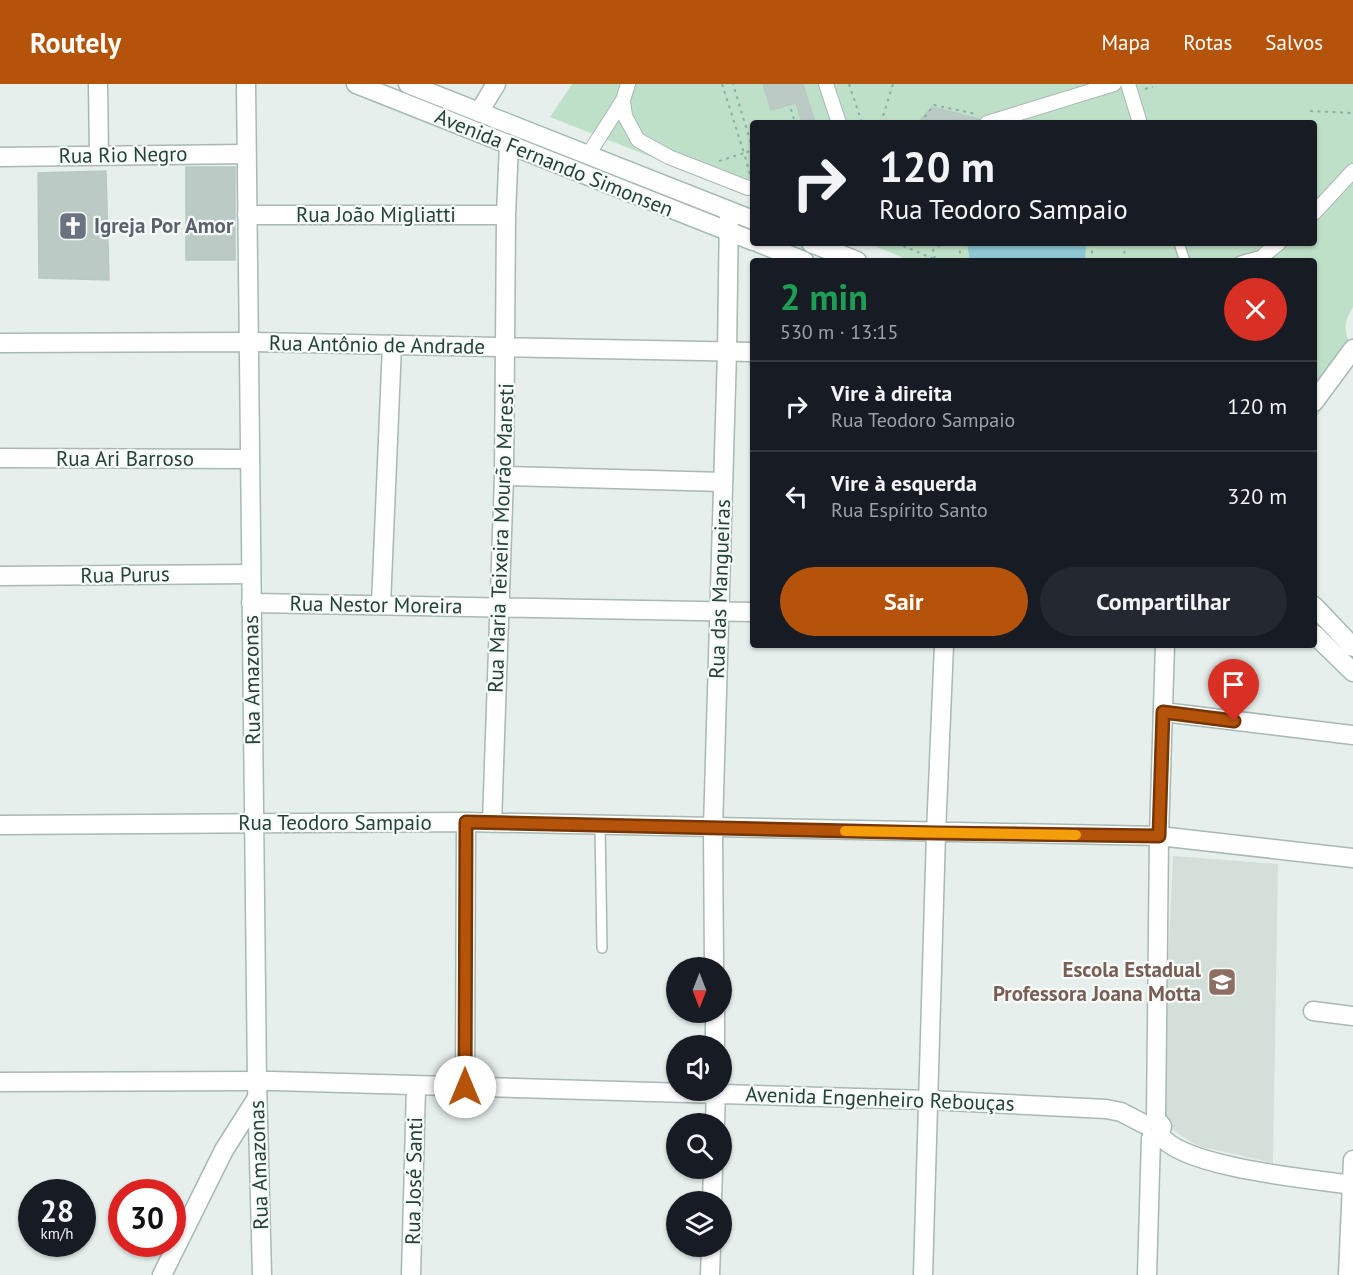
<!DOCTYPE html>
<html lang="pt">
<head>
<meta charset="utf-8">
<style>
  body { margin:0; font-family:"PT Sans",sans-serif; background:#242831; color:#f1f3f6; height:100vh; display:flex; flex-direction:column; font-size:22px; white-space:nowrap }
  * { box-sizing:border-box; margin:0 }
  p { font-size:20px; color:#9ea1a6 }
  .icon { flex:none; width:33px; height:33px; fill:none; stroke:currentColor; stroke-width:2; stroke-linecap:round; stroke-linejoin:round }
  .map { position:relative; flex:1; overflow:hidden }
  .drawer { position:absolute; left:750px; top:174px; width:567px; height:390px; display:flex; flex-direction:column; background:#171b24; border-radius:6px; box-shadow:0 2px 4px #0004 }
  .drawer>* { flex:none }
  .top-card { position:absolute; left:750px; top:36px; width:567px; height:126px; border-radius:6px; box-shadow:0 2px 4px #0004; background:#171b24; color:#f1f3f6; overflow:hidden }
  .needle { width:39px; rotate:180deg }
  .fabs { position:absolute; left:666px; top:873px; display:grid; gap:12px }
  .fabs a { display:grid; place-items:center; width:66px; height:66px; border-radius:50%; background:#171b24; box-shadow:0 2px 4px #0004; font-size:30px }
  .speed { position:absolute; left:18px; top:1095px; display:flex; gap:12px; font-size:30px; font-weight:700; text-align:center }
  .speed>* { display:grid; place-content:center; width:78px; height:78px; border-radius:50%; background:#171b24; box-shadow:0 2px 4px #0004; line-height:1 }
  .speed small { font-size:15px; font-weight:400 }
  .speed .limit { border:9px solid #d22; background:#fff; color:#111 }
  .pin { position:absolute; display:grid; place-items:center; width:51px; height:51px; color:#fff; margin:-62px -26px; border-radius:50% 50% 50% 0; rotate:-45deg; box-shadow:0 0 6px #0007 }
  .pin .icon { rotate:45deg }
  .me { position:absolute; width:66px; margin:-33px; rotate:0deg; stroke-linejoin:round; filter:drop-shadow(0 0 4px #0008) }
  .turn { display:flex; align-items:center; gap:21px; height:126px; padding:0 30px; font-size:27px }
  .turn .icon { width:78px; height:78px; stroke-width:2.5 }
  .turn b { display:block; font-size:42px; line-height:51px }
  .round { display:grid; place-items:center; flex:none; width:63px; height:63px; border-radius:32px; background:#242831 }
  .headline { display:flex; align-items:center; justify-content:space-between; height:102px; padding:0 30px }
  h1 { font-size:36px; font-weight:700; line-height:45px; color:#1e9e55 }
  .action { display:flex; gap:12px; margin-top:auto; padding:12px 30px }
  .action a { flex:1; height:69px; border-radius:36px; background:#b45309; color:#fff; font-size:24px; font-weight:700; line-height:69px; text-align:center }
  .action a+a { background:#242831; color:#f1f3f6 }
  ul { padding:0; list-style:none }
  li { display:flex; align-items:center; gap:18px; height:90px; padding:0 30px; border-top:2px solid #363941 }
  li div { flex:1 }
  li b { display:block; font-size:22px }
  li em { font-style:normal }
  header { display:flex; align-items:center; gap:36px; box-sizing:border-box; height:84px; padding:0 30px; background:#b45309; color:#fff }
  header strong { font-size:28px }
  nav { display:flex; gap:33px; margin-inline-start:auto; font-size:21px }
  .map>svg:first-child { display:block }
  .built { fill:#d4dfda }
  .green { fill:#bfe0c8 }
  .water { fill:#8ec9d4 }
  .building { fill:#bbcac4; stroke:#b8c9c2; stroke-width:1.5 }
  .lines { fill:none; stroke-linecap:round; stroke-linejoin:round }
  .service-casing { stroke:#a8b8b2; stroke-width:12 }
  .pedestrian-casing { stroke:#a8b8b2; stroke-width:16 }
  .minor-casing { stroke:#a8b8b2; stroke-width:21 }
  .tertiary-casing { stroke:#a8b8b2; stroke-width:21 }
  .secondary-casing { stroke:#a4bbb3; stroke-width:21 }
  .path { stroke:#86b3a5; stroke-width:2; stroke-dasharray:3 4.5; stroke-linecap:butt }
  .service { stroke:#fff; stroke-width:9 }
  .pedestrian { stroke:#fff; stroke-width:14 }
  .minor { stroke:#fff; stroke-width:18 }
  .tertiary { stroke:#fff; stroke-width:18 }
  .secondary { stroke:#fff; stroke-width:18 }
  .route-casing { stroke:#753606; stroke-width:15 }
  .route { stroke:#b45309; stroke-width:10 }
  .slow { stroke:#f59e0b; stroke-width:10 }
  .labels { text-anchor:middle; stroke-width:4.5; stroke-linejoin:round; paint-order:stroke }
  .street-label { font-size:21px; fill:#24423a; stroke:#f7fbf9 }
  .worship-label { font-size:21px; font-weight:bold; fill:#5b616d; stroke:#f7fbf9; text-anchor:start }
  .education-label { font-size:21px; font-weight:bold; fill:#785e54; stroke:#f7fbf9; text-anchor:end }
</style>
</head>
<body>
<header>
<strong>Routely</strong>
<nav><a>Mapa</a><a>Rotas</a><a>Salvos</a></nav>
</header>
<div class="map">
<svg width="1353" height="1191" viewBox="0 0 1353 1191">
  <rect width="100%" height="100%" fill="#e6efeb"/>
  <path class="built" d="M1173 772 1278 780 1273 1079 1198 1062 1171 1045 1165 1034 1162 1017Z"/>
  <path class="green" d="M572 0H1353V223C1338 246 1350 254 1353 278L1314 336V177H911L867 159H1314V39H753V113L550 33Z"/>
  <path class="water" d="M967 159H1086L1085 177H970Z"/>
  <path class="building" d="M763 0H803L815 39H802L796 19 771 26Z
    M932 23 979 35 978 39H918Z
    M186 83H235V176H186Z
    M106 87 109 196 39 194 38 89Z"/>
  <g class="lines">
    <g class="service-casing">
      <path id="service" d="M1179 159 1185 177
        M1240 177 1265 170
        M600 741 602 864"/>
    </g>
    <g class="pedestrian-casing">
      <path id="pedestrian" d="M628 0 623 16 625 32 638 56 669 73 748 104 753 103
        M826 0 839 39
        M1128 0 1140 39
        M987 39 1114 0
        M588 71 623 16
        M1314 129 1353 87
        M1265 170 1279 159"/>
    </g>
    <g class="minor-casing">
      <path id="minor" d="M98 0 99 72
        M479 28 496 0
        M0 73 246 70
        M247 131H506
        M0 259 248 258 753 268
        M1314 318 1353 265
        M0 374 250 375
        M504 392 723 398
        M0 492 251 490
        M251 519 753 528
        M381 521 392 261
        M1163 628 1353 651
        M492 739 504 392 506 131 509 60
        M0 741 466 738 1159 752 1353 774
        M1313 927 1353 932
        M465 1003 466 738
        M162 1191 224 1066 257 1014
        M411 1191 416 1003
        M923 1191 936 749 944 561
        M1348 1191 1353 1076"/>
    </g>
    <g class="tertiary-casing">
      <path id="tertiary" d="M714 884 713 744 727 268 729 127
        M715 928V962
        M0 998 273 997 929 1016 1106 1025 1121 1028 1144 1040
        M715 1040 716 1006
        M1160 1051 1162 1042 1156 1035 1159 752 1165 561
        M1160 1051C1183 1084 1312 1095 1353 1101
        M712 1118 713 1084
        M710 1191 711 1162
        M1147 1191 1151 1054"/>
    </g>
    <g class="secondary-casing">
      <path id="secondary" d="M246 0 257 998 262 1191
        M356 0 753 157
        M408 0 753 136
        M759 159 804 177
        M811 159 857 177
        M1314 522 1353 563
        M1314 550 1353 588"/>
    </g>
    <path class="path" d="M722 0 744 69 753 66 733 0
      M849 0 862 39
      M1145 5 1153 3
      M791 25 795 39
      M1310 27 1353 29
      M881 39 893 0
      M920 39 934 21 976 30
      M719 77 744 69 750 90
      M896 159 939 177
      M959 159 961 177
      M935 175 933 166 943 159
      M1091 177 1093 159
      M1123 177 1126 159"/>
    <use href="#service" class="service"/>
    <use href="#pedestrian" class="pedestrian"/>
    <use href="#minor" class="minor"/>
    <use href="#tertiary" class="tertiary"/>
    <use href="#secondary" class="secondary"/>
  </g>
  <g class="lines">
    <g class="route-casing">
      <path id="route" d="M465 1003 466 738 936 749 1159 752 1163 628 1234 637"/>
    </g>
    <use href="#route" class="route"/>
    <path class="slow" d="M845 747 1076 751"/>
  </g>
  <defs>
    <g id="church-square" transform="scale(1.5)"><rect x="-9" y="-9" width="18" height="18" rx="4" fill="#6b7280" stroke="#f7fbf9"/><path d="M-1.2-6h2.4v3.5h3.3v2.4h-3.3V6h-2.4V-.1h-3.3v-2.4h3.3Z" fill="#fff"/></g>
    <g id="school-square" transform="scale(1.5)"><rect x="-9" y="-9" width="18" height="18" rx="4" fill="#8d6e63" stroke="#f7fbf9"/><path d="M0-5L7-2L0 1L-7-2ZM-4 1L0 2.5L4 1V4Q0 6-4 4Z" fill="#fff"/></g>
  </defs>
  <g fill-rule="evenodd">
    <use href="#church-square" x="73" y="142"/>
    <use href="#school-square" x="1222" y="898"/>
  </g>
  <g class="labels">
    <g class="street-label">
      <text transform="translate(123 71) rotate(-1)" y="7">Rua Rio Negro</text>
      <text transform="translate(554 79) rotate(22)" y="7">Avenida Fernando Simonsen</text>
      <text x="376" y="138">Rua João Migliatti</text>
      <text transform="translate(377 261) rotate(1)" y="7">Rua Antônio de Andrade</text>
      <text x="125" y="382">Rua Ari Barroso</text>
      <text transform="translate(501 454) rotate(-88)" y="7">Rua Maria Teixeira Mourão Maresti</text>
      <text transform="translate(125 491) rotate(-1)" y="7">Rua Purus</text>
      <text transform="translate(720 505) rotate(-88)" y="7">Rua das Mangueiras</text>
      <text transform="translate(376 521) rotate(1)" y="7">Rua Nestor Moreira</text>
      <text transform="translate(252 596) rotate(-91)" y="7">Rua Amazonas</text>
      <text x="335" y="746">Rua Teodoro Sampaio</text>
      <text transform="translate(880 1015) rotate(2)" y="7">Avenida Engenheiro Rebouças</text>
      <text transform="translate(259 1081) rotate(-92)" y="7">Rua Amazonas</text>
      <text transform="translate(414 1097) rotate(-89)" y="7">Rua José Santi</text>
    </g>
    <g class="worship-label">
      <text x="94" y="149">Igreja Por Amor</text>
    </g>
    <g class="education-label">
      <text x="1201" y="893">Escola Estadual<tspan x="1201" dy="24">Professora Joana Motta</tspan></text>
    </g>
  </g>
</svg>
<div class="fabs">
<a><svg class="needle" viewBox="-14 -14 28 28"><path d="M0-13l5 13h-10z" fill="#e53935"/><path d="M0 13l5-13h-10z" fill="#9ea1a6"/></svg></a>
<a><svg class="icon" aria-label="sound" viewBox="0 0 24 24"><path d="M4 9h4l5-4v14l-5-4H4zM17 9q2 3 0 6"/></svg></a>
<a><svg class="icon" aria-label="search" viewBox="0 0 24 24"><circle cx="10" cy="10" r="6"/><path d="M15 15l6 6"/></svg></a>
<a><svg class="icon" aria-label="layers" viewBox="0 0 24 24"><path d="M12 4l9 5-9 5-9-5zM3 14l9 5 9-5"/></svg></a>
</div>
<div class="speed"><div>28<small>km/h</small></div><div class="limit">30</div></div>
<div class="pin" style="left:1234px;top:637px;background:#d93025"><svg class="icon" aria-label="arrive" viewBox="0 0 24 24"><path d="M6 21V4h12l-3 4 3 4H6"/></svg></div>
<svg class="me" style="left:465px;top:1003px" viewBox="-20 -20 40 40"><circle r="19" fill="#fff"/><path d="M0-13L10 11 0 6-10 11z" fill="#b45309"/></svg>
<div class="top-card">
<div class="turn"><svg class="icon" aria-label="right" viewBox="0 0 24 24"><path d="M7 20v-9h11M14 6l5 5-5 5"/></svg><div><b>120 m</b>Rua Teodoro Sampaio</div></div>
</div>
<section class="drawer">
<div class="headline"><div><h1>2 min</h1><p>530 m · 13:15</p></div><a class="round" style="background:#d93025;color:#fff"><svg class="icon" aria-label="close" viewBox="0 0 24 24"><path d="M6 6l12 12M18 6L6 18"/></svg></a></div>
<ul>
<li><svg class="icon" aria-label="right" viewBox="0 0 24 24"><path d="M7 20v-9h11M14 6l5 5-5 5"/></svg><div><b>Vire à direita</b><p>Rua Teodoro Sampaio</p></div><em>120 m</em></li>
<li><svg class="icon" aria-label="left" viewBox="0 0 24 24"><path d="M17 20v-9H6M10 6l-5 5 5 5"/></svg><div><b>Vire à esquerda</b><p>Rua Espírito Santo</p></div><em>320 m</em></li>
</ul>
<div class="action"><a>Sair</a><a>Compartilhar</a></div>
</section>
</div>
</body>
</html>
